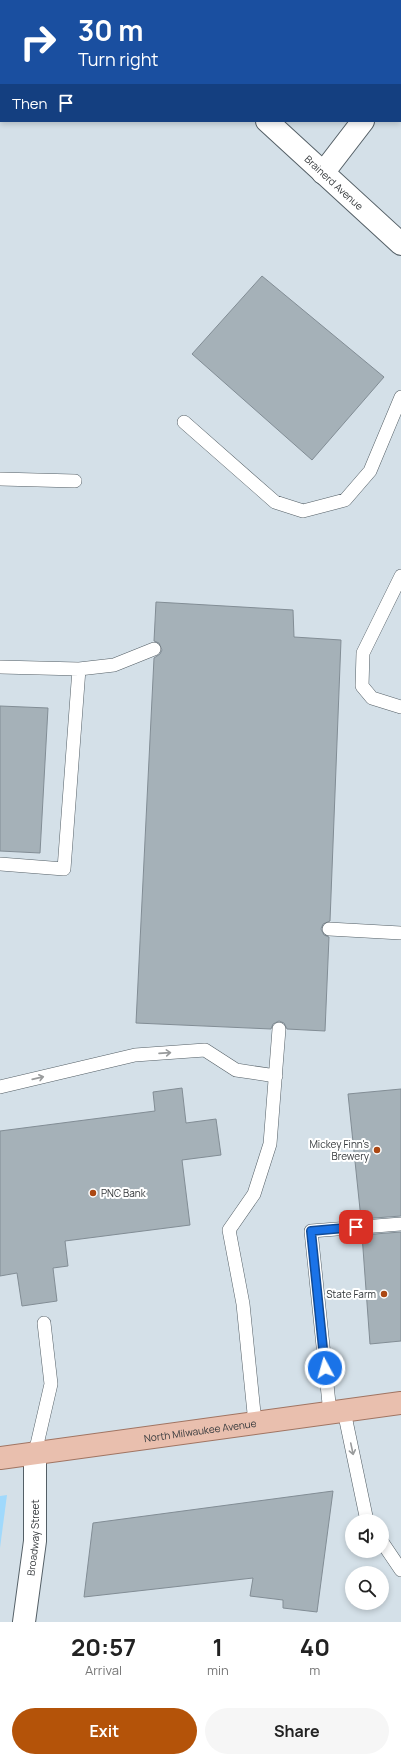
<!DOCTYPE html>
<html lang="en">
<head>
<meta charset="utf-8">
<style>
  body { margin:0; font-family:Manrope,sans-serif; background:#f6f6f6; color:#222; height:100vh; display:flex; flex-direction:column; font-size:15px; white-space:nowrap }
  * { box-sizing:border-box; margin:0 }
  p { font-size:13px; color:#767676 }
  .icon { flex:none; width:22px; height:22px; fill:none; stroke:currentColor; stroke-width:2; stroke-linecap:round; stroke-linejoin:round }
  .map { position:relative; height:1622px; overflow:hidden }
  .drawer { display:flex; flex-direction:column; background:#fff; flex:1 }
  .drawer>* { flex:none }
  .banner { position:absolute; left:0px; top:0px; width:401px; height:122px; box-shadow:0 2px 6px #0003; background:#1a4fa0; color:#fff; overflow:hidden }
  .tools { position:absolute; left:345px; top:1514px; display:grid; gap:8px }
  .tools a { display:grid; place-items:center; width:44px; height:44px; border-radius:50%; background:#fff; box-shadow:0 2px 6px #0003; font-size:20px }
  .pin { position:absolute; display:grid; place-items:center; width:34px; height:34px; color:#fff; margin:-17px; border-radius:8px; box-shadow:0 2px 6px #0006 }
  .me { position:absolute; width:44px; margin:-22px; rotate:354deg; stroke-linejoin:round; filter:drop-shadow(0 0 3px #0008) }
  .turn { display:flex; align-items:center; gap:14px; height:84px; padding:0 12px; font-size:18px }
  .turn .icon { width:52px; height:52px; stroke-width:2.5 }
  .turn b { display:block; font-size:28px; line-height:34px }
  .then { display:flex; align-items:center; height:38px; padding:0 12px; background:#0003; gap:8px; font-size:15px }
  .eta { display:flex; justify-content:space-evenly; align-items:center; height:68px; text-align:center }
  .eta b { font-size:24px; font-weight:700; line-height:28px }
  .action { display:flex; gap:8px; margin-top:auto; padding:8px 12px }
  .action a { flex:1; height:46px; border-radius:24px; background:#b45309; color:#fff; font-size:16px; font-weight:700; line-height:46px; text-align:center }
  .action a+a { background:#f6f6f6; color:#222 }
  .map>svg:first-child { display:block }
  .green { fill:#a0d9fc }
  .building { fill:#a5b1b8; stroke:#828d95 }
  .lines { fill:none; stroke-linecap:round; stroke-linejoin:round }
  .service-casing { stroke:#545f66; stroke-width:14 }
  .minor-casing { stroke:#545f66; stroke-width:24 }
  .tertiary-casing { stroke:#545f66; stroke-width:24 }
  .primary-casing { stroke:#a07462; stroke-width:24 }
  .service { stroke:#fff; stroke-width:13 }
  .minor { stroke:#fff; stroke-width:22 }
  .tertiary { stroke:#fff; stroke-width:22 }
  .primary { stroke:#e9bfae; stroke-width:22 }
  .oneway { stroke:#999b9c }
  .route-casing { stroke:#114b97; stroke-width:10 }
  .route { stroke:#1a73e8; stroke-width:7 }
  .poi-dot { fill:#ac4813; stroke:#fff; stroke-width:1.5 }
  .labels { text-anchor:middle; stroke-width:4; stroke-linejoin:round; paint-order:stroke }
  .street-label { font-size:10px; fill:#33373a; stroke:#fff }
  .poi-label { font-size:10px; fill:#33373a; stroke:#fff; text-anchor:end }
</style>
</head>
<body>
<div class="map">
<svg width="401" height="1622" viewBox="0 0 401 1622">
  <rect width="100%" height="100%" fill="#d4e0e8"/>
  <path class="green" d="M7 1495 0 1548V1496Z"/>
  <path class="building" d="M262 276 384 377 312 460 192 354Z
    M156 602 293 610 294 637 341 640 330 921 323 924 321 929 324 935 329 937 325 1031 287 1029 284 1023 279 1021 273 1024 271 1029 136 1023 154 658 160 654 162 650 159 643 154 641Z
    M0 706 48 708 40 853 0 851Z
    M182 1088 186 1123 216 1119 221 1155 182 1160 190 1225 65 1241 68 1266 53 1268 57 1301 22 1306 17 1273 0 1276V1131L155 1111 153 1092Z
    M401 1089V1216L361 1219 348 1094Z
    M401 1232V1341L370 1344 362 1235Z
    M333 1491 317 1612 283 1608V1600L250 1596 253 1578 84 1597 93 1523Z"/>
  <g class="lines">
    <g class="service-casing">
      <path id="service" d="M184 422 275 502 303 511 345 500 370 471 401 397
        M0 479 75 481
        M401 576 363 653 362 686 372 698 401 707
        M0 667 79 669 64 869 0 864
        M79 669 114 665 154 649
        M329 929 401 933
        M0 1087 135 1055 205 1050 236 1070 276 1076
        M344 1411 367 1521
        M330 1413 311 1231 401 1224
        M255 1423 243 1304 229 1230 254 1194 270 1144 279 1029
        M35 1453 51 1384 44 1323
        M382 1542 401 1570"/>
    </g>
    <g class="minor-casing">
      <g id="minor">
        <path d="M400 69 401 67"/>
        <path d="M323 173 363 121"/>
        <path id="s1" d="M24 1622 35 1541V1453"/>
      </g>
    </g>
    <g class="tertiary-casing">
      <g id="tertiary">
        <path d="M134 0 135 1"/>
        <path id="s2" d="M267 121 401 244"/>
      </g>
    </g>
    <g class="primary-casing">
      <g id="primary">
        <path id="s3" d="M0 1458 401 1403"/>
      </g>
    </g>
    <use href="#service" class="service"/>
    <use href="#minor" class="minor"/>
    <use href="#tertiary" class="tertiary"/>
    <use href="#primary" class="primary"/>
  </g>
  <defs><path id="oneway-shaft" d="M-6 0H5M1.5-3L5.5 0L1.5 3" fill="none" stroke-width="1.6" stroke-linecap="round" stroke-linejoin="round"/></defs>
  <g class="oneway">
    <use href="#oneway-shaft" transform="translate(165 1053) rotate(-4)"/>
    <use href="#oneway-shaft" transform="translate(38 1078) rotate(-13)"/>
    <use href="#oneway-shaft" transform="translate(352 1449) rotate(78)"/>
  </g>
  <g class="lines">
    <g class="route-casing">
      <path id="route" d="M325 1368 311 1231 356 1227"/>
    </g>
    <use href="#route" class="route"/>
  </g>
  <g class="poi-dot">
    <circle cx="377" cy="1150" r="4"/>
    <circle cx="93" cy="1193" r="4"/>
    <circle cx="384" cy="1294" r="4"/>
  </g>
  <g class="labels">
    <g class="street-label">
      <text dy="4" stroke="none"><textPath href="#s2" startOffset="91">Brainerd Avenue</textPath></text>
      <text dy="4" stroke="none"><textPath href="#s3" startOffset="202">North Milwaukee Avenue</textPath></text>
      <text dy="4" stroke="none"><textPath href="#s1" startOffset="85">Broadway Street</textPath></text>
    </g>
    <g class="poi-label">
      <text x="369" y="1148">Mickey Finn's<tspan x="369" dy="12">Brewery</tspan></text>
      <text x="101" y="1197" text-anchor="start">PNC Bank</text>
      <text x="376" y="1298">State Farm</text>
    </g>
  </g>
</svg>
<div class="tools">
<a><svg class="icon" aria-label="sound" viewBox="0 0 24 24"><path d="M4 9h4l5-4v14l-5-4H4zM17 9q2 3 0 6"/></svg></a>
<a><svg class="icon" aria-label="search" viewBox="0 0 24 24"><circle cx="10" cy="10" r="6"/><path d="M15 15l6 6"/></svg></a>
</div>
<div class="pin" style="left:356px;top:1227px;background:#d93025"><svg class="icon" aria-label="arrive" viewBox="0 0 24 24"><path d="M6 21V4h12l-3 4 3 4H6"/></svg></div>
<svg class="me" style="left:325px;top:1368px" viewBox="-20 -20 40 40"><circle r="17" fill="#1a73e8" stroke="#fff" stroke-width="3"/><path d="M0-11L8 9 0 5-8 9z" fill="#fff"/></svg>
<div class="banner">
<div class="turn"><svg class="icon" aria-label="right" viewBox="0 0 24 24"><path d="M7 20v-9h11M14 6l5 5-5 5"/></svg><div><b>30 m</b>Turn right</div></div>
<div class="then">Then<svg class="icon" aria-label="arrive" viewBox="0 0 24 24"><path d="M6 21V4h12l-3 4 3 4H6"/></svg></div>
</div>
</div>
<section class="drawer">
<div class="eta">
<div><b>20:57</b><p>Arrival</p></div>
<div><b>1</b><p>min</p></div>
<div><b>40</b><p>m</p></div>
</div>
<div class="action"><a>Exit</a><a>Share</a></div>
</section>
</body>
</html>
